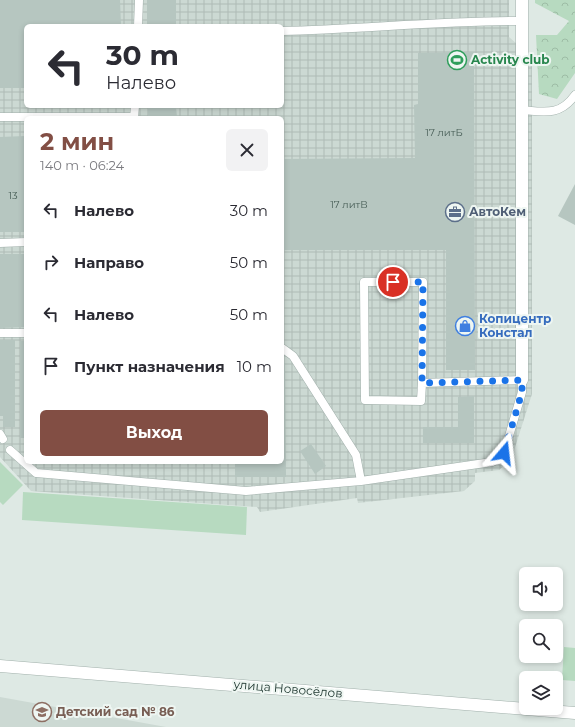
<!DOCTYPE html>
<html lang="ru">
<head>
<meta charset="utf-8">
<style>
  body { margin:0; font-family:Montserrat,sans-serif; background:#f2f2f3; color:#2b2b33; height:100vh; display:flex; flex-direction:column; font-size:15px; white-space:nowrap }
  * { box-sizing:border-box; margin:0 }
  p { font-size:13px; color:#7c7c81 }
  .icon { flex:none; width:22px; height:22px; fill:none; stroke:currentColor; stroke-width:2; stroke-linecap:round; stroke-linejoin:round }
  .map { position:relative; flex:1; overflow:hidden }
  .panel { position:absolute; left:24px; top:116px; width:260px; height:348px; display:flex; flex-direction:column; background:#fff; border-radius:6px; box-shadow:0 2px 6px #0003 }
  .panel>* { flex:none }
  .banner { position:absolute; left:24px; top:24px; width:260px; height:84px; border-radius:6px; box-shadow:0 2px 6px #0003; background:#fff; color:#2b2b33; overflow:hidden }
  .tools { position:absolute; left:519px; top:567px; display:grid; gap:8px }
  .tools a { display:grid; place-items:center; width:44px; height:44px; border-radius:6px; background:#fff; box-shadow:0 2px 6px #0003; font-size:20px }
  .pin { position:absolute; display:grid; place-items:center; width:34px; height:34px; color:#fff; margin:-17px; border:2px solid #fff; border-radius:50%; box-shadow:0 1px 4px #0007 }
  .me { position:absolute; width:44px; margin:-22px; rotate:17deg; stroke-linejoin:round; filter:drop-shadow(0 0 3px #0008) }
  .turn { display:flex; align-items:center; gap:14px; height:84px; padding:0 16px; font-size:18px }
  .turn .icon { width:52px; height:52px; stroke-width:2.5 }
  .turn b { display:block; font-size:28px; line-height:34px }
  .round { display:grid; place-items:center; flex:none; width:42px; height:42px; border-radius:6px; background:#f2f2f3 }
  .summary { display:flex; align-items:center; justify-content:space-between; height:68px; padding:0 16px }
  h1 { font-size:24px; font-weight:700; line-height:30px; color:#824e44 }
  .button { display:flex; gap:8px; margin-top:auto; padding:8px 16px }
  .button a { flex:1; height:46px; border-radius:6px; background:#824e44; color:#fff; font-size:16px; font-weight:700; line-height:46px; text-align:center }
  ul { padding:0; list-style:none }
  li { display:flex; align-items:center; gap:12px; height:52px; padding:0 16px }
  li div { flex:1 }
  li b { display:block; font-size:15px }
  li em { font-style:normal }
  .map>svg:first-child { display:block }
  .built { fill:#ccd9d3 }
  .industrial { fill:url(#industrial-grid); fill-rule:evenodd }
  .forest { fill:url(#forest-crowns) }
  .park { fill:#b7dac0 }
  .building { fill:#b6c6c0 }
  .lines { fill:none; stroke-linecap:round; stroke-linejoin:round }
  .service-casing { stroke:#a1b0ab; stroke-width:9 }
  .minor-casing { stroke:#a1b0ab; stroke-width:13 }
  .service { stroke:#fff; stroke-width:8 }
  .minor { stroke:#fff; stroke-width:12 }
  .route { stroke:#1a73e8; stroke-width:7; stroke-dasharray:0 12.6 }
  .labels { text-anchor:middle; stroke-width:4; stroke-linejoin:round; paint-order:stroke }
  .number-label { font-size:10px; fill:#465c55 }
  .leisure-label { font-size:12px; font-weight:bold; fill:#27864d; stroke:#eef6f2; text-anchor:start }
  .service-label { font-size:12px; font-weight:bold; fill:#4e5e75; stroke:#eef6f2; text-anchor:start }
  .shop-label { font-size:12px; font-weight:bold; fill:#366cbe; stroke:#eef6f2; text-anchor:start }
  .street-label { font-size:12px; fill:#203831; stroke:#eef6f2 }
  .education-label { font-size:12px; font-weight:bold; fill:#785e54; stroke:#eef6f2; text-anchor:start }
</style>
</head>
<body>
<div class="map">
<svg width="575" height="727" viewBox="0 0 575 727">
  <defs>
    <pattern id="industrial-grid" width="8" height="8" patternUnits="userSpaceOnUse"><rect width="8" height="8" fill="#ccd9d3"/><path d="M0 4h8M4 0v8" fill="none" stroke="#afbbb6"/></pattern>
    <pattern id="forest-crowns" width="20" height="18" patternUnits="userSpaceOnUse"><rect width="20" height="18" fill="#b7dac0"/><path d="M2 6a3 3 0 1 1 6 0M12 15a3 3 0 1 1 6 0" fill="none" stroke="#9dbca5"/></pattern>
  </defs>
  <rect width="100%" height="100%" fill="#dee9e4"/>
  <path class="built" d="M0 697 166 727H0Z"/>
  <path class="industrial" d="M0 0H509V37L532 57V394L511 460 499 470 475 473V481L464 491 358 503 357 498 260 512 257 507 31 491 0 457ZM26 26H282V106H26ZM26 118H282V462H26Z"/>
  <path class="forest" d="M535 0H575V73L557 99 539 94 536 35H557L569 21 535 3Z"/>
  <path class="park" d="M0 462 23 485 3 505 0 502Z
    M23 492 247 507 246 535 22 520Z
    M564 647 575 648V681L562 680Z"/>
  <path class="building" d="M0 0H120L121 26H26V88H0Z
    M147 0H176V26H147Z
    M474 52 475 370H446V250H282V159L415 158 414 105 418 104V53Z
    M148 106H176L177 118 148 117Z
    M26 136V232H0V137Z
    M575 184V225L558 216Z
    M0 254H26V327L0 328Z
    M0 340H15V427H3V416H0Z
    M20 341H26V438H20Z
    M282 363H285L286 477H235V462H282Z
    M474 396V443H423V427H458V397Z
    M311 444 326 466 315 474 300 451Z"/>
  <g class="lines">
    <g class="service-casing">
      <path id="service" d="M138 26 139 0
        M282 31C362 29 442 21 523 21
        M522 110C545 112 560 116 575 95
        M0 117H134
        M134 118 135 106
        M0 243 26 242
        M0 333H26
        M282 348 293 356 356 455 361 481
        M0 434 3 439
        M10 450 36 473 246 491 361 481 492 462 499 459 504 453 522 392V380L422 383 423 282H364L365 400 421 401 422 383"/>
    </g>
    <g class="minor-casing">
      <path id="minor" d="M522 380V0
        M0 666 575 713"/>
    </g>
    <use href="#service" class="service"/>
    <use href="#minor" class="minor"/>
  </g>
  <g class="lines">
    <path class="route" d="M393 282H423L422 383 522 380V392L504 453"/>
  </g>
  <defs>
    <g id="stadium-ring" transform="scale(1)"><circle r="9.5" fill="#eef6f2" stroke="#2e9e5b" stroke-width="1.5"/><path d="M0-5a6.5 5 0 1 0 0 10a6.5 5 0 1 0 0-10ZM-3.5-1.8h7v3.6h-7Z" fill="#2e9e5b"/></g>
    <g id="office-ring" transform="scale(1)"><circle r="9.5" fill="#eef6f2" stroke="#5c6f8a" stroke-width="1.5"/><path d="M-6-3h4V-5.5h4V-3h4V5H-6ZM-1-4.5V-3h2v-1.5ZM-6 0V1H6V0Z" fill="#5c6f8a"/></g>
    <g id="shop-ring" transform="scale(1)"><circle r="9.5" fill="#eef6f2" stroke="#3f7fe0" stroke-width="1.5"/><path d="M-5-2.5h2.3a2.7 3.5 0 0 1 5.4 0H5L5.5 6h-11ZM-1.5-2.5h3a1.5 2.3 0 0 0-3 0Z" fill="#3f7fe0"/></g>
    <g id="school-ring" transform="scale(1)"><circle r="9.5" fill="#eef6f2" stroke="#8d6e63" stroke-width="1.5"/><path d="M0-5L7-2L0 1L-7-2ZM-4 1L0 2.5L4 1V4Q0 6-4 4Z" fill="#8d6e63"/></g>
  </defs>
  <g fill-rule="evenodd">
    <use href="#stadium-ring" x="457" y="60"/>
    <use href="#office-ring" x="455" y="212"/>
    <use href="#shop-ring" x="465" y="326"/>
    <use href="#school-ring" x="42" y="712"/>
  </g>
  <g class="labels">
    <g class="number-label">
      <text x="444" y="136">17 литБ</text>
      <text x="13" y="199">13</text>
      <text x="349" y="208">17 литВ</text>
    </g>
    <g class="leisure-label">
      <text x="471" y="64">Activity club</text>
    </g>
    <g class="service-label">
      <text x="469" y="216">АвтоКем</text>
    </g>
    <g class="shop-label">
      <text x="479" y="323">Копицентр<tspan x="479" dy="14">Констал</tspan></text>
    </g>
    <g class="street-label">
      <text transform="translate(288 689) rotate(5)" y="4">улица Новосёлов</text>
    </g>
    <g class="education-label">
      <text x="56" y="716">Детский сад № 86</text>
    </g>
  </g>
</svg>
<div class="tools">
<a><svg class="icon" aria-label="sound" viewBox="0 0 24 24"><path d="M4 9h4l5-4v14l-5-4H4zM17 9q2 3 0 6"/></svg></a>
<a><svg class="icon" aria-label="search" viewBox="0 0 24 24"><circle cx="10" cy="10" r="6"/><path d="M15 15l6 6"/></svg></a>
<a><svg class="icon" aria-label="layers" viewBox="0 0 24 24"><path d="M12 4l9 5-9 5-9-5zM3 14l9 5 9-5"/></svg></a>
</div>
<div class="pin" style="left:393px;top:282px;background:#d93025"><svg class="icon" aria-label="arrive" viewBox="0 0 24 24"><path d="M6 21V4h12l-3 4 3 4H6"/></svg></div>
<svg class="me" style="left:504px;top:453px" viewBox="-20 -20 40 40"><path d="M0-17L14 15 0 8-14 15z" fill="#1a73e8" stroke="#fff" stroke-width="4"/></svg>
<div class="banner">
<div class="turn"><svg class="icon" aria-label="left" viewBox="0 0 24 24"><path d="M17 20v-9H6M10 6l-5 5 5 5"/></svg><div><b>30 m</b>Налево</div></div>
</div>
<section class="panel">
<div class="summary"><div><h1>2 мин</h1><p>140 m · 06:24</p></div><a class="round"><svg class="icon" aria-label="close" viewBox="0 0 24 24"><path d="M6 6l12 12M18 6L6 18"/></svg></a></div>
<ul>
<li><svg class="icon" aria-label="left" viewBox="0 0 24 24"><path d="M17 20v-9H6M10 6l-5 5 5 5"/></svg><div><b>Налево</b></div><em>30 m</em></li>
<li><svg class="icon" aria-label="right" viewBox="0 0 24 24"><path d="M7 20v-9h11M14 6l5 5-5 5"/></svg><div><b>Направо</b></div><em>50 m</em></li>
<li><svg class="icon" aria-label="left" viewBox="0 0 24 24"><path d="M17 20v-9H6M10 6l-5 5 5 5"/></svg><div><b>Налево</b></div><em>50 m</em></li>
<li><svg class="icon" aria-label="arrive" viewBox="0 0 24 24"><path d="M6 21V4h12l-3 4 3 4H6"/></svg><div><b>Пункт назначения</b></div><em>10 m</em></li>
</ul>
<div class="button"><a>Выход</a></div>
</section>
</div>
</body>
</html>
